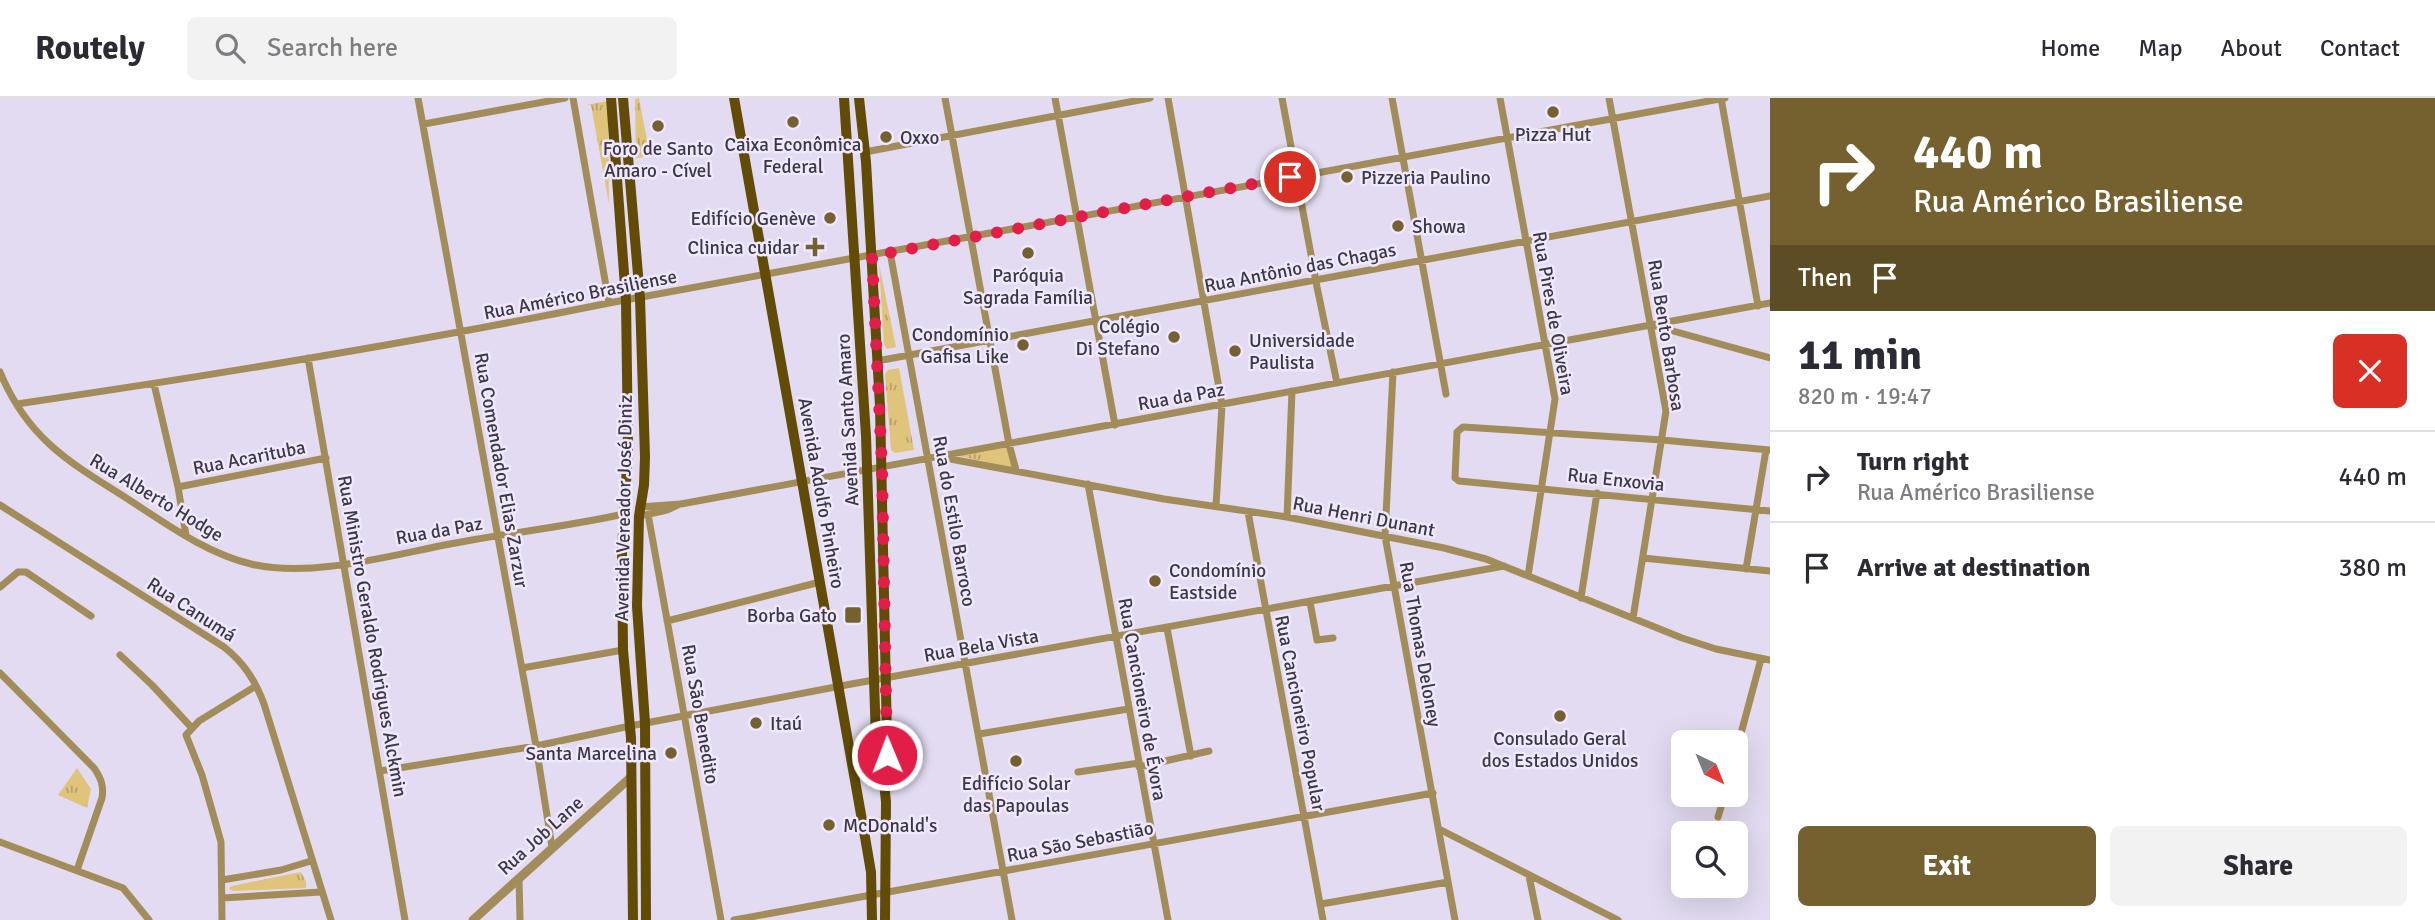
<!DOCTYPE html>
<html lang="en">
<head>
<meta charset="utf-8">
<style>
  body { margin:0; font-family:Signika,sans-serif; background:#f2f2f3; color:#2b2b33; height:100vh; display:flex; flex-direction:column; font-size:26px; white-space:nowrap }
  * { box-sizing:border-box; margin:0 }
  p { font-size:23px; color:#7c7c81 }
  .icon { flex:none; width:38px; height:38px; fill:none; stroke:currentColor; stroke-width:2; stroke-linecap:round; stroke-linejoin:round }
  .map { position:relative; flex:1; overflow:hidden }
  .details { display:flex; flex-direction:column; background:#fff; width:665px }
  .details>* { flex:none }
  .hud { background:#74612f; color:#fff; overflow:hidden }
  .needle { width:46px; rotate:137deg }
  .controls { position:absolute; left:1671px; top:632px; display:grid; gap:14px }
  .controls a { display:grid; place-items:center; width:77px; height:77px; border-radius:10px; background:#fff; box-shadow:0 7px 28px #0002; font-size:35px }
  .pin { position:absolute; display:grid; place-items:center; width:60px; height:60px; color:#fff; margin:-30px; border:4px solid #fff; border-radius:50%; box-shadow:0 2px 7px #0007 }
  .me { position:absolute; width:77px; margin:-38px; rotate:359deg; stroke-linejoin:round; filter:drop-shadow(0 0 5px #0008) }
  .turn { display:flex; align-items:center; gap:24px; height:147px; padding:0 28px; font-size:32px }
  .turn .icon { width:91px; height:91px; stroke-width:2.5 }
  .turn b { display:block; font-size:49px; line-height:60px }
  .then { display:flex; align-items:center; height:66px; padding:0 28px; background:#0003; gap:14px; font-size:26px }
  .round { display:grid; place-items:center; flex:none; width:74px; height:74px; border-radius:10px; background:#f2f2f3 }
  .headline { display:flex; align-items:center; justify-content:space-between; height:119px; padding:0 28px }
  h1 { font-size:42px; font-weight:700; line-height:52px }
  .button { display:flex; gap:14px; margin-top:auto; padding:14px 28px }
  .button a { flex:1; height:80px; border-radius:10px; background:#74612f; color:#fff; font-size:28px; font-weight:700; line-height:80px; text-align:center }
  .button a+a { background:#f2f2f3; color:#2b2b33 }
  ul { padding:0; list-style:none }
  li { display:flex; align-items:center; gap:21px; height:91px; padding:0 28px; border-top:2px solid #e1e1e2 }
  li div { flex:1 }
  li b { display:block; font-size:26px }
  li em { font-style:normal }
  header { display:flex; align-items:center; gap:42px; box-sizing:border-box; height:98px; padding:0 35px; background:#fff; border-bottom:2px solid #e1e1e2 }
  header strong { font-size:33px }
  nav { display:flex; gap:38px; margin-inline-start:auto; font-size:24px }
  .search { width:490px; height:63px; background:#f2f2f3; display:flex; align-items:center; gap:18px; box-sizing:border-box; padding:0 24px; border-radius:10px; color:#7c7c81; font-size:26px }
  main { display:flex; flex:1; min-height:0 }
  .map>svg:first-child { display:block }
  .grass { fill:url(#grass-tufts) }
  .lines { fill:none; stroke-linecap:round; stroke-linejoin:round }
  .minor { stroke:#a28d5a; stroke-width:7 }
  .tertiary { stroke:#a28d5a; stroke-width:9 }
  .primary { stroke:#614b07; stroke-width:10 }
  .route { stroke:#e11d48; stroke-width:12; stroke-dasharray:0 21.6 }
  .poi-dot { fill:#74612f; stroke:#efe8ff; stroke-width:2.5 }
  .labels { text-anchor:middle; stroke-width:5; stroke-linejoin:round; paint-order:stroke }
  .poi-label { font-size:19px; fill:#3b3942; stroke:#efe8ff; text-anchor:start }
  .street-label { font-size:19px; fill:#3b3942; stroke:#efe8ff }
</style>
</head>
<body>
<header>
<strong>Routely</strong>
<div class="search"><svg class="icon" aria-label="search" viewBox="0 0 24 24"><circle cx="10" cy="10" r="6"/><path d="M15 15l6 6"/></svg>Search here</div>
<nav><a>Home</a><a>Map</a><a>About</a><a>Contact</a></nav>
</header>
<main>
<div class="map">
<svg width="1770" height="822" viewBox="0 0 1770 822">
  <defs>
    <pattern id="grass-tufts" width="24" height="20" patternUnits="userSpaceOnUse" patternTransform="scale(1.75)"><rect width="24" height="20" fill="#e1c47b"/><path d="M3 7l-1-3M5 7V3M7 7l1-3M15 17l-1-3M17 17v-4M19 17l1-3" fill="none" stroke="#b8a066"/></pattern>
  </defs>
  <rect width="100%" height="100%" fill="#e2dbf1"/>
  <path class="grass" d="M639 0 650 58 636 60 635 1Z
    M608 3 609 106 591 7H586Z
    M879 166 896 249 887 251 884 247Z
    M899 270 914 352 895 355 891 352 885 276 888 272Z
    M1007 348 1014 370 954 357Z
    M77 670 91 691 87 710 58 697Z
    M301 774 306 784V790L233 793 229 791 231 788Z"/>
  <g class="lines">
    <path class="minor" d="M418 0 536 648 552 749
      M573 0 609 205
      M945 0 1009 346 1016 372
      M1055 0 1115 327
      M1168 0 1222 307 1216 408
      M1282 0 1317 189 1337 285
      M1392 0 1446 296
      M1500 0 1555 301 1528 478
      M1609 0 1666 313 1633 520
      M1721 0 1758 208
      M424 26 565 0
      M865 54 1150 0
      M890 154 1012 822
      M1655 228 1770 260
      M308 260 405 822
      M877 263 1770 98
      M0 274C26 337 65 362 120 396 161 422 204 455 251 466 315 481 397 455 461 444 515 434 570 428 624 416
      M1393 274 1385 438 1455 822
      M154 286 178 389 186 437
      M17 306C215 277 412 245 609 205L1725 0
      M1770 352 1662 342 1463 329 1457 334 1455 380 1459 383 1770 413
      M945 360 1164 401 1287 419 1444 450 1486 461 1682 540 1716 551 1770 562
      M1088 386 1168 822
      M178 389 326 360
      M0 407 224 549C244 565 255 582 264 606L331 822
      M639 409 681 406 1770 205
      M1248 414 1323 822
      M648 416 721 822
      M645 417 667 412 680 406
      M1287 419 1292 293
      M1643 460 1770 473
      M1746 471 1766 352
      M0 489 18 474H26L91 518
      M1581 500 1597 395
      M1310 504 1317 542 1333 540
      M667 523 820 484
      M1167 530 1191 658
      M120 557 152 587 191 629
      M522 570 623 552
      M0 575 94 670C101 680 104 688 102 700L77 772
      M979 636 1128 611
      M1736 654 1761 561
      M1139 669 1209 653
      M380 673 536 648 630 628 846 587 1504 468
      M1078 674 1139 665
      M1718 719 1725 696
      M1439 731 1618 822
      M0 744 123 790 149 822
      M1529 778 1538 822
      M519 780 520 822
      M222 782 281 772 311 763
      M222 800 321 794
      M1321 806 1448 784
      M222 822 221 744 202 677 186 637 199 623 256 588
      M734 822 1433 695"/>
    <path class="tertiary" d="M473 822 631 679"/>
    <path class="primary" d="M611 0 626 202 628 351 622 451 623 552 631 640 633 822
      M623 0 640 200 645 359 644 387 639 418 637 508 645 625 646 822
      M734 0 865 739 871 774 872 822
      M844 0 866 338 876 642 882 678
      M859 0 866 64 880 308 887 640 884 684 886 704 885 822"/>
  </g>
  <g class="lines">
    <path class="route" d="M887 657 882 369 872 158 1290 79"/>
  </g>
  <g class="poi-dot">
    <circle cx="1553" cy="14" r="7"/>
    <circle cx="793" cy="24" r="7"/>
    <circle cx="658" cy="28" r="7"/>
    <circle cx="886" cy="39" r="7"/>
    <circle cx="1347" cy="79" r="7"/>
    <circle cx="830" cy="120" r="7"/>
    <circle cx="1398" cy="128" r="7"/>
    <path d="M811.5 138.5h7v7h7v7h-7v7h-7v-7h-7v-7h7z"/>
    <circle cx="1028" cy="155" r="7"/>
    <circle cx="1174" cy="239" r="7"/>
    <circle cx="1023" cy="247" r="7"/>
    <circle cx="1235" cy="253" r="7"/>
    <circle cx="1155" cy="483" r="7"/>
    <rect x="844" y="508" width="18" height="18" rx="3.5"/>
    <circle cx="1560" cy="618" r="7"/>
    <circle cx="756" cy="625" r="7"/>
    <circle cx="671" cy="655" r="7"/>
    <circle cx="1016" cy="663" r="7"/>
    <circle cx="829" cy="727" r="7"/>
  </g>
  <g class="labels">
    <g class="poi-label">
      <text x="1553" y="43" text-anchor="middle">Pizza Hut</text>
      <text x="900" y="46">Oxxo</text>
      <text x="793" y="53" text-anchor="middle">Caixa Econômica<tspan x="793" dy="22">Federal</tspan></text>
      <text x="658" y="57" text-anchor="middle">Foro de Santo<tspan x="658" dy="22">Amaro - Cível</tspan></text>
      <text x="1361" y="86">Pizzeria Paulino</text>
      <text x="816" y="127" text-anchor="end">Edifício Genève</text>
      <text x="1412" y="135">Showa</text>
      <text x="799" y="156" text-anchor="end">Clinica cuidar</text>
      <text x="1028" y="184" text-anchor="middle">Paróquia<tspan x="1028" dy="22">Sagrada Família</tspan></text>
      <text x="1160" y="235" text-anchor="end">Colégio<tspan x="1160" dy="22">Di Stefano</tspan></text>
      <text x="1009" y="243" text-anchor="end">Condomínio<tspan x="1009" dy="22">Gafisa Like</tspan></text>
      <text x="1249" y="249">Universidade<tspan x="1249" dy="22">Paulista</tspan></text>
      <text x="1169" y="479">Condomínio<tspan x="1169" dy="22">Eastside</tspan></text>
      <text x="837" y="524" text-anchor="end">Borba Gato</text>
      <text x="770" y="632">Itaú</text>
      <text x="1560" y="647" text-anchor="middle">Consulado Geral<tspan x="1560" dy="22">dos Estados Unidos</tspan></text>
      <text x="657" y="662" text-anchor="end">Santa Marcelina</text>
      <text x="1016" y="692" text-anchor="middle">Edifício Solar<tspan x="1016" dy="22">das Papoulas</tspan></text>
      <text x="843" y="734">McDonald's</text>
    </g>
    <g class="street-label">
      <text transform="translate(1300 169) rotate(-11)" y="7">Rua Antônio das Chagas</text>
      <text transform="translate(580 196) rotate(-11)" y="7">Rua Américo Brasiliense</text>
      <text transform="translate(1554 215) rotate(80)" y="7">Rua Pires de Oliveira</text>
      <text transform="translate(1667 237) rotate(81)" y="7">Rua Bento Barbosa</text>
      <text transform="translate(1181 298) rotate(-10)" y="7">Rua da Paz</text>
      <text transform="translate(847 322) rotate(-93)" y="7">Avenida Santo Amaro</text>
      <text transform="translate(249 359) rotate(-11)" y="7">Rua Acarituba</text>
      <text transform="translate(502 372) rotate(80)" y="7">Rua Comendador Elias Zarzur</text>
      <text transform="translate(1616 381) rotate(6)" y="7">Rua Enxovia</text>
      <text transform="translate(822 395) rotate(80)" y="7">Avenida Adolfo Pinheiro</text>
      <text transform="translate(157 399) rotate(31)" y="7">Rua Alberto Hodge</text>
      <text transform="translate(623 410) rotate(-89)" y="7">Avenida Vereador José Diniz</text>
      <text transform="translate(1364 418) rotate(11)" y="7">Rua Henri Dunant</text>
      <text transform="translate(955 423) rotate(80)" y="7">Rua do Estilo Barroco</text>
      <text transform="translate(439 432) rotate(-10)" y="7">Rua da Paz</text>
      <text transform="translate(192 511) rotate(33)" y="7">Rua Canumá</text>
      <text transform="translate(373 538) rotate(80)" y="7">Rua Ministro Geraldo Rodrigues Alckmin</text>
      <text transform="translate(1421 546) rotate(80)" y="7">Rua Thomas Deloney</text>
      <text transform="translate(981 547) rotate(-10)" y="7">Rua Bela Vista</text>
      <text transform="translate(1143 601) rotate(80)" y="7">Rua Cancioneiro de Évora</text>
      <text transform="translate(1301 615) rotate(79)" y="7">Rua Cancioneiro Popular</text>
      <text transform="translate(701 616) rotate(80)" y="7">Rua São Benedito</text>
      <text transform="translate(540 737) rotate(-42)" y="7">Rua Job Lane</text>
      <text transform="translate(1080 743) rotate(-11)" y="7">Rua São Sebastião</text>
    </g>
  </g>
</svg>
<div class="controls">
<a><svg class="needle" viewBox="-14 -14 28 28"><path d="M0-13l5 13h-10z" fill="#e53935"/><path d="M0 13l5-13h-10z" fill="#7c7c81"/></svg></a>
<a><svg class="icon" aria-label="search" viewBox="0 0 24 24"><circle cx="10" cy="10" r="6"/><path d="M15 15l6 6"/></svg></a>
</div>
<div class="pin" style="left:1290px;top:79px;background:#d93025"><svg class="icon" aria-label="arrive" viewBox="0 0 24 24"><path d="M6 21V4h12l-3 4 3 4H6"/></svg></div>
<svg class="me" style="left:887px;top:657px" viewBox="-20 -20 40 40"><circle r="17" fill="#e11d48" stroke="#fff" stroke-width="3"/><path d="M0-11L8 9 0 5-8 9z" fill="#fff"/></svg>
</div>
<section class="details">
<div class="hud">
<div class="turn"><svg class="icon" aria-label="right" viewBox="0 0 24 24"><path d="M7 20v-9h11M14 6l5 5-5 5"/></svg><div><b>440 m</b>Rua Américo Brasiliense</div></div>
<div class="then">Then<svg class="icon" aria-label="arrive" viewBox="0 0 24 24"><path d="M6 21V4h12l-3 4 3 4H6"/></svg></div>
</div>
<div class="headline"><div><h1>11 min</h1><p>820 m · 19:47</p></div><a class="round" style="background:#d93025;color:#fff"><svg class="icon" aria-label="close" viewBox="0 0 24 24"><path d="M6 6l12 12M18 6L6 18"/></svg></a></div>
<ul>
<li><svg class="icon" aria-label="right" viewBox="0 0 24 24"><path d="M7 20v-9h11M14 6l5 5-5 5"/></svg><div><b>Turn right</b><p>Rua Américo Brasiliense</p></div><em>440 m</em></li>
<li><svg class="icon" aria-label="arrive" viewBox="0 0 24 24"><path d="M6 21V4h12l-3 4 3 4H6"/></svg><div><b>Arrive at destination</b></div><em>380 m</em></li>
</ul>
<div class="button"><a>Exit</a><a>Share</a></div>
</section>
</main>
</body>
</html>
